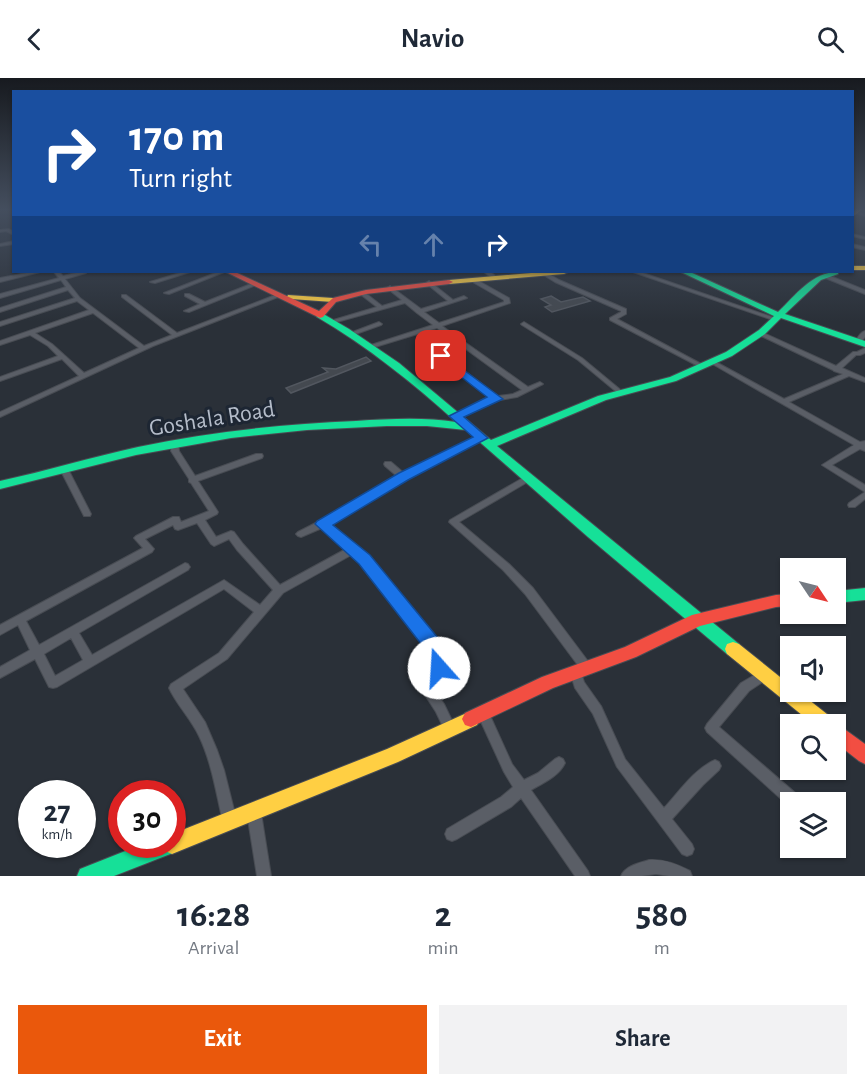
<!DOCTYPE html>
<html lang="en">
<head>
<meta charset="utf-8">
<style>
  body { margin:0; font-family:"Alegreya Sans",sans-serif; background:#f2f2f3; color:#1f2937; height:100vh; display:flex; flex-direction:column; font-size:22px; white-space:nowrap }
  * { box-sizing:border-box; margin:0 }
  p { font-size:20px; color:#747a83 }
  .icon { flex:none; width:33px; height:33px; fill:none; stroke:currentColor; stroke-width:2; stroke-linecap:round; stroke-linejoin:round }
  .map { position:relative; height:798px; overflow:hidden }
  .side { display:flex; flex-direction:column; background:#fff; flex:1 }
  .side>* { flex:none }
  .top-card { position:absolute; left:12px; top:12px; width:842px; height:183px; border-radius:0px; box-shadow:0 2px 4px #0004; background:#1a4fa0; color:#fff; overflow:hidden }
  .needle { width:39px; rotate:125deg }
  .controls { position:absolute; left:780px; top:480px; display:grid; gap:12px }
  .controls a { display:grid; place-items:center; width:66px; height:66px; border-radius:0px; background:#fff; box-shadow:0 2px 4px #0004; font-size:30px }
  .speed { position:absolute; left:18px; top:702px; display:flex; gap:12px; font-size:30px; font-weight:700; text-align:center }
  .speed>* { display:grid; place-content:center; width:78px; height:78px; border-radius:50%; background:#fff; box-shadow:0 2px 4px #0004; line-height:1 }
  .speed small { font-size:15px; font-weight:400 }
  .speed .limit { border:9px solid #d22; background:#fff; color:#111 }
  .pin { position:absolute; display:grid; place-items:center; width:51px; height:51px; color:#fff; margin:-26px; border-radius:12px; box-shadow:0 3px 9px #0006 }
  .me { position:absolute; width:66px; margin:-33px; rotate:341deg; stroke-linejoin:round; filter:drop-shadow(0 0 4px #0008) }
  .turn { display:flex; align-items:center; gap:21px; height:126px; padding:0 18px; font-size:27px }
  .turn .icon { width:78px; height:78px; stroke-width:2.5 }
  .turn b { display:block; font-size:42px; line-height:51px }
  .lanes { display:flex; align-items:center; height:57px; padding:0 18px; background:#0003; justify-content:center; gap:30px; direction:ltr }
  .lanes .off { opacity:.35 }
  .eta { display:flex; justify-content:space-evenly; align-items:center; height:102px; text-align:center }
  .eta b { font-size:36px; font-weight:700; line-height:42px }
  .cta { display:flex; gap:12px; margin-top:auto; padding:12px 18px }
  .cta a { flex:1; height:69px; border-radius:0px; background:#ea580c; color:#fff; font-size:24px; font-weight:700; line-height:69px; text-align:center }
  .cta a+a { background:#f2f2f3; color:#1f2937 }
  header { display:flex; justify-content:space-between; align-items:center; height:78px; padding:0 18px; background:#fff; font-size:27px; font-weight:700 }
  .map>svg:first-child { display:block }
  .building { fill:#444950; stroke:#52575f; stroke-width:1.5 }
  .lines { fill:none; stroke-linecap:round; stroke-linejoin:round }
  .street-casing { stroke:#484c53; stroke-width:2 }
  .fast-casing { stroke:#484c53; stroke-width:2 }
  .slow-casing { stroke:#484c53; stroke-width:2 }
  .jam-casing { stroke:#484c53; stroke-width:2 }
  .street { fill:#5a5e66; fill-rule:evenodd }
  .fast { fill:#16e098; fill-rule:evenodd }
  .slow { fill:#ffcf43; fill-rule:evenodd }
  .jam { fill:#f24e42; fill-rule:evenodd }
  .route { fill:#1a73e8; stroke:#114b97; stroke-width:1.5 }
  .labels { text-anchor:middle; stroke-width:6; stroke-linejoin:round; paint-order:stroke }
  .street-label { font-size:24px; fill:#b4bcc9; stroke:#1d2633 }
</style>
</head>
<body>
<header><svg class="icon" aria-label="back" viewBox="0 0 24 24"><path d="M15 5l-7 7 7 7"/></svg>Navio<svg class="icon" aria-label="search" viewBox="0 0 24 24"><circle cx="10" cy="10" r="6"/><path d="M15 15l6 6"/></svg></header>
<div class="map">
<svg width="865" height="798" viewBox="0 0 865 798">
  <rect width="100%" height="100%" fill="#2a3038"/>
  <path class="building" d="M551 218 561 224 583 219 590 223 552 234 545 229 551 227 541 221Z
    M366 279 371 283 291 315 286 310 328 294 323 290 336 291Z"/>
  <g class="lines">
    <g class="street-casing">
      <path id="street" d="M854 133 865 136V138L854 135Z
        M9 151 14 154V157L6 153 0 154V152Z
        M852 156 865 159V161L852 158Z
        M14 163V166L0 168V166Z
        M852 166 865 169V172L852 169Z
        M32 194H40L0 204V200Z
        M54 194H59L63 198 80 194H86V195L65 201 80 220 144 268 172 257 122 219V217H126L177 255 278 216 283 217 153 268 0 339V334L79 298 62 281 0 303V299L58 278 48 268 30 257 0 267V263L89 232 77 223 0 248V244L75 220 68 212 0 234V230L66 209 61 202 0 220V216L59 200ZM93 235 139 270 84 295 52 266 35 255Z
        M183 194H190L155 205 150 204Z
        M218 194H224L169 216 164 215Z
        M484 194H490L497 199 492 200Z
        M542 194H546L559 202 626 231V236L617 241 705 288 702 290 700 289 610 242V240L621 234V233L555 204 542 196Z
        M633 194H640L778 241 773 242Z
        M825 196 865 212V216L823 199V197Z
        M471 201H475L509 220 510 225 442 248 528 309 540 304 543 306 517 319 494 323 459 340H453L452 338 490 319 439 279V277H443L498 318 513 316 522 312 437 250 375 269H371V267L433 247 417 235 405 225 333 245 330 243 377 229 360 216V214H364L382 228 402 222 388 211 387 210 390 208 421 231 448 223 427 206 426 205 429 203 453 222 464 218 467 220 424 234 439 245 504 224V222L471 203Z
        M251 206 256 207 189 234 184 233 200 226 185 218V216H189L205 224Z
        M379 244 382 246 381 247 353 257 350 255Z
        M524 244 582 280 623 314V316H619L578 282 522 247 521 246Z
        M759 253 836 288 853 274H857L865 270V275L860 277H856L842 290 865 300V304L849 298 789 324 860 364 865 363V373L860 371 832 387 865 407V414L822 387 854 367 709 284 710 283H714L784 321 843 296 834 293 833 292 757 256 756 255Z
        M865 253V259L860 265H856C855 262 861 254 865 253Z
        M478 358H481L485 360 438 384 329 446 368 478 382 499 436 562 445 580V590L443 594 429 604 444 626 456 651 454 655 450 657 446 655 436 634 416 603 418 599 434 587V580L428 568 376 505 362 484 353 476 283 515 227 581 183 611 205 644 217 672 224 692 237 744 235 749 230 751 225 749 223 744C216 715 212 685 199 658 191 641 177 627 169 610L171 606 219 575 254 534 224 511 57 609 53 610 49 609 35 581 0 600V589L30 572 18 547 0 557V547L143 470 134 460 136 458 173 439H179L181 444 209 433 191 405 189 404V401L171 373 172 363H178L179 373 195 398 256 376H262L263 378 262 380 198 403 218 434 217 436 205 442 216 459 231 453 234 454 243 466 280 507 346 471 322 450 301 459 298 458 296 456 298 454 343 431 398 399 385 388 384 386 385 384H391L405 396 455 369ZM197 445 211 466 214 468 229 461 237 472 273 512 260 527 224 502 92 577 79 555 188 492 190 489 188 486 185 485 39 567 26 543 152 474 154 471 145 461 173 447 175 451 178 452ZM71 560 83 582 55 598 44 576Z
        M65 390 69 393 91 436 90 438H84L83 436 61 393Z
        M528 397 531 398 532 400 531 402 459 444 509 486 533 510 590 586 592 590 590 594 586 595 580 591 584 604 601 628 625 681 664 730C679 714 694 691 715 682L719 684 721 688 719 692 703 707 672 741 692 766 694 771 692 776 687 778 682 776 617 689 593 636 575 610 570 594 572 590 576 589 580 590 525 516 503 492 449 444 450 442Z
        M865 414V421L855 429H849L848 427 849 425Z
        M763 592 767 593 769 597 767 601 749 613 719 649 800 719 801 724H790V729L707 654 705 650 707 646 741 605Z
        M483 629 487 631 512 686 524 702 538 695 555 681 559 679 563 681 565 685C559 698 543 705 531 712L588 793 590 798H575L521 720 511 729 457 761 452 763 447 761 445 756 447 751 501 719 513 709 504 694 477 635 479 631Z
        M254 728 259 730 261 735 271 798H257L247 735 249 730Z
        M649 782C664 781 677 786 690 793L692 798H669L656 796 642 798H621C625 788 639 785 649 782Z"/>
    </g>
    <g class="fast-casing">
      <path id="fast" d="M681 194H690L778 234C796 217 812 194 838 194V196L821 202 785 236 865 263V269L781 240 765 256 732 278 676 303 606 322 497 368 739 566 741 571 739 576 733 578 727 576 588 459 466 352 427 348H387L307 352 231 360 136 377 0 411V403C46 393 92 379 138 369 210 354 282 346 356 343 390 341 423 339 456 344 413 305 368 269 317 239L316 237 320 234 349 251 399 285 491 362 598 318 670 299 726 274 759 252 774 238Z
        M865 510V522L836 525V513Z
        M172 757 178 759 181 766 178 773 114 798H77L80 791 143 766H172Z"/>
    </g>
    <g class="slow-casing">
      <path id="slow" d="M856 131H863L852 139V134Z
        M852 188H865V192H852Z
        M543 194H568L564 196 449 206 445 204 449 202Z
        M288 217 333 220 337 222 333 224 291 221 287 219Z
        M733 564 739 566 790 607V614H799L832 640 834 646H813L727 576 725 571 727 566Z
        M471 633 477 635 480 641 477 647 398 684 172 776 165 773 162 766H172V756L387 671Z"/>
    </g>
    <g class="jam-casing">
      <path id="jam" d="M226 194H235L319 233 333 220 366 212 449 202 453 204 449 206 366 216 336 224 323 239 320 240Z
        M790 516V528L776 529 700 548 636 579 553 610 471 649 465 647 462 641 465 635 542 599 625 569 692 537 776 517Z
        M836 645 865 666V686L859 683 836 665V646H833Z"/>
    </g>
    <use href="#street" class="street"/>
    <use href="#fast" class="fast"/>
    <use href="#slow" class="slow"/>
    <use href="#jam" class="jam"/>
  </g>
  <linearGradient id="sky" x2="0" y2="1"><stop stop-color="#171a1f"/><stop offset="0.54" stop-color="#444e5e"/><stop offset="1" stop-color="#444e5e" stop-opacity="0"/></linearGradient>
  <rect width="865" height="243" fill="url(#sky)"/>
  <path class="route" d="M441 275 503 321 464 339 488 360 408 402 333 447 370 477 438 560 449 580 445 596 439 598 432 596C428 586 432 583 425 571L359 486 315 446 317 443 399 395 473 359 449 338 487 319 438 281V276Z"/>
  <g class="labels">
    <g class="street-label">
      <text transform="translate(212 340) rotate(-9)" y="8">Goshala Road</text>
    </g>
  </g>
</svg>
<div class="controls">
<a><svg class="needle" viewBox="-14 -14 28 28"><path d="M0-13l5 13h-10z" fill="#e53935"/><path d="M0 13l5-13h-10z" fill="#747a83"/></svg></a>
<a><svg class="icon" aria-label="sound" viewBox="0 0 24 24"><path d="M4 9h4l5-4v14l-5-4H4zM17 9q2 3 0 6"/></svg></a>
<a><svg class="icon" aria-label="search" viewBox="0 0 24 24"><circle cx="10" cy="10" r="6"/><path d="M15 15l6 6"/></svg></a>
<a><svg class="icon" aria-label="layers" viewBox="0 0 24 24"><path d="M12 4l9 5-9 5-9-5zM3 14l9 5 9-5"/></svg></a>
</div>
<div class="speed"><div>27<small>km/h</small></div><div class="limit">30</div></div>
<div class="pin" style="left:441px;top:278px;background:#d93025"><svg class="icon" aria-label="arrive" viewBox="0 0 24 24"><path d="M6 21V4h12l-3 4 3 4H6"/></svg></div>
<svg class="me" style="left:439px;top:590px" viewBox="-20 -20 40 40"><circle r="19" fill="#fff"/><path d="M0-13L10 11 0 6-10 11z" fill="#1a73e8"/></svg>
<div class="top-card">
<div class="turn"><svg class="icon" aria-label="right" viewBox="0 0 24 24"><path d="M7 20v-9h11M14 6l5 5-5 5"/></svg><div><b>170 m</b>Turn right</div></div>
<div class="lanes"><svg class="icon off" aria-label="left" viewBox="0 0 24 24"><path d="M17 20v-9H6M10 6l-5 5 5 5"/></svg><svg class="icon off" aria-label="ahead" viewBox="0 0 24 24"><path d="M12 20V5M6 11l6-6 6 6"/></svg><svg class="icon" aria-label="right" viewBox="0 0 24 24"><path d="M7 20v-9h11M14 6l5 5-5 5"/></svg></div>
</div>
</div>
<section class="side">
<div class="eta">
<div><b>16:28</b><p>Arrival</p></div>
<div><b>2</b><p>min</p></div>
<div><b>580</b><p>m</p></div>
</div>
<div class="cta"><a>Exit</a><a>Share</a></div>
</section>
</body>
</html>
